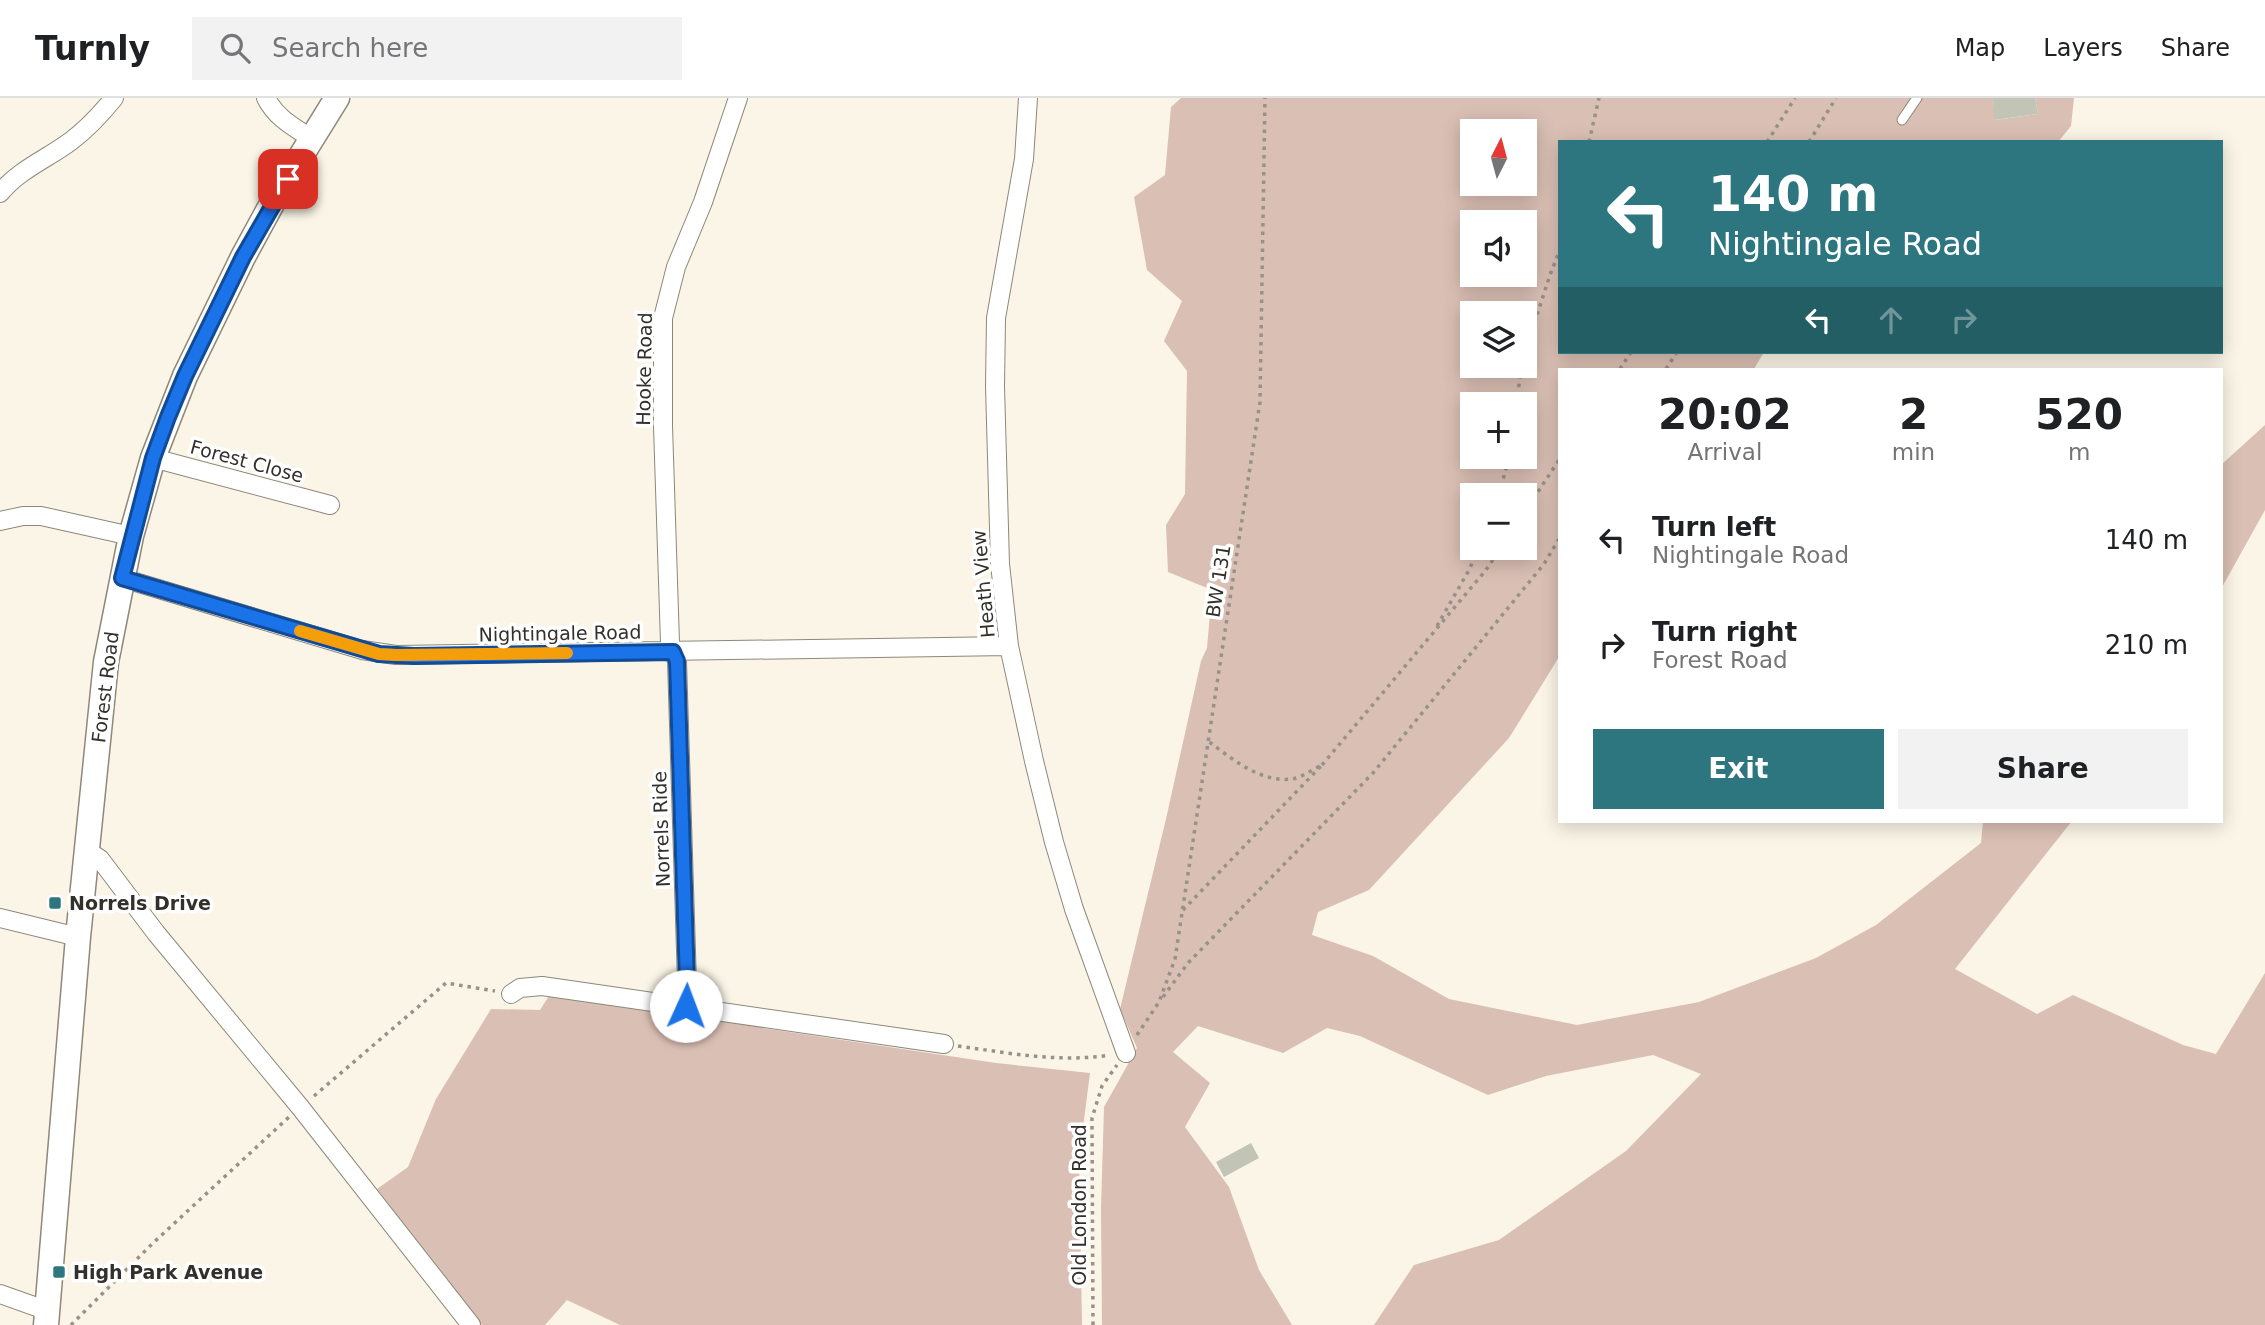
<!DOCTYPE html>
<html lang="en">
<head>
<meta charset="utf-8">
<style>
  body { margin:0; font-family:"DejaVu Sans",sans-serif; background:#f2f2f2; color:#202124; height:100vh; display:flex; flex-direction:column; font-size:26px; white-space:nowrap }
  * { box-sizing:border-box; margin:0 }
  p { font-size:23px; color:#757577 }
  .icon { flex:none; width:38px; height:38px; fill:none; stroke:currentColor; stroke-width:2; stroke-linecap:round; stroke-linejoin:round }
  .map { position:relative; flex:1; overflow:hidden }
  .side { position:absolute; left:1558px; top:270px; width:665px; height:455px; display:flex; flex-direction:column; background:#fff; border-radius:0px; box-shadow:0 4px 18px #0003 }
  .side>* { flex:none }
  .guide { position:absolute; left:1558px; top:42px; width:665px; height:214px; border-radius:0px; box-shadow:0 4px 18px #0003; background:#2e767f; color:#fff; overflow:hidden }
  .needle { width:46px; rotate:6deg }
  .fabs { position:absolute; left:1460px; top:21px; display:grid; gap:14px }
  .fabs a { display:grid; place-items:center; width:77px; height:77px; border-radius:0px; background:#fff; box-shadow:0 4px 18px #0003; font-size:35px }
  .pin { position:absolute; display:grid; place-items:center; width:60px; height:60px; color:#fff; margin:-30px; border-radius:14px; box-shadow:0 4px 10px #0006 }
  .me { position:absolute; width:77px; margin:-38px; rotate:2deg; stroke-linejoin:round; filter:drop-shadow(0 0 5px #0008) }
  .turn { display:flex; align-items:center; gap:24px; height:147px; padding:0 35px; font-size:32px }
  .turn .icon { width:91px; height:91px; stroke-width:2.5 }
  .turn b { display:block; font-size:49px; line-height:60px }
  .lanes { display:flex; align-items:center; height:66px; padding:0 35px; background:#0003; justify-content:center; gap:35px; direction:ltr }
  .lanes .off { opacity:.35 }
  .eta { display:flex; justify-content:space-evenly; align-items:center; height:119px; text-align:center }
  .eta b { font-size:42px; font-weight:600; line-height:49px }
  .action { display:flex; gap:14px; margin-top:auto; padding:14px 35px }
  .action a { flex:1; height:80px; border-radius:0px; background:#2e767f; color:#fff; font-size:28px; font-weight:600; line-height:80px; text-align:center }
  .action a+a { background:#f2f2f2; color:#202124 }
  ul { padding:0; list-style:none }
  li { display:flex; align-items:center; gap:21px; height:105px; padding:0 35px }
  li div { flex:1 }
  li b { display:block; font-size:26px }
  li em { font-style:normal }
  header { display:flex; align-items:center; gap:42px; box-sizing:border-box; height:98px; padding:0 35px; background:#fff; border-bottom:2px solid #e0e0e0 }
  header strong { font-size:33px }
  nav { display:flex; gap:38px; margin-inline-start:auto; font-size:24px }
  .search { width:490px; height:63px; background:#f2f2f2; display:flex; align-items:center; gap:18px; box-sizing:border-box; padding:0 24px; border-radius:0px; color:#757577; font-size:26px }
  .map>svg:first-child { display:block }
  .green { fill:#dabfb4; fill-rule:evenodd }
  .building { fill:#c2c4b5 }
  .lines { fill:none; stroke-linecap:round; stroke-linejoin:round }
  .lane-casing { stroke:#8d887a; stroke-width:11 }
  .street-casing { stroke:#8d887a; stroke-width:20 }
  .secondary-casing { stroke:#8d887a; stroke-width:27 }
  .path { stroke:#969288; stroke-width:3.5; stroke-dasharray:3.5 5; stroke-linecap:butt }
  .lane { stroke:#fff; stroke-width:9 }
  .street { stroke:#fff; stroke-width:18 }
  .secondary { stroke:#fff; stroke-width:24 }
  .route-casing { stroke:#114b97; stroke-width:18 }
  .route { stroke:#1a73e8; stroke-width:12 }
  .slow { stroke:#f59e0b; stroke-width:12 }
  .poi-dot { fill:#2e767f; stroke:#fff; stroke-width:2.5 }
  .labels { text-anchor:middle; stroke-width:7; stroke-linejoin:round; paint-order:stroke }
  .street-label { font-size:19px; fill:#32302a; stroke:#fff }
  .poi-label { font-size:19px; font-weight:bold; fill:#32302a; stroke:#fff; text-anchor:start }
</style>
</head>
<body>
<header>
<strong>Turnly</strong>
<div class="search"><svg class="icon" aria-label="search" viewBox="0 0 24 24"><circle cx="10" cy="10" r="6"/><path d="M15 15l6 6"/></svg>Search here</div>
<nav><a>Map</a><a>Layers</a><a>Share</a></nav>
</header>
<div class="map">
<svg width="2265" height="1227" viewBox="0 0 2265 1227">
  <rect width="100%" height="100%" fill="#faf5e6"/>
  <path class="green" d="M1181 0H1993L1995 22 2038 16 2035 0H2074L2071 28 2058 44H1559V254H1764L1754 271H1559V559L1509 640 1369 792 1318 814 1312 837 1373 858 1449 901 1577 927 1699 904 1816 860 1876 827 1981 745 1983 723H2072L1955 871 2037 916 2073 897 2183 947 2216 956 2265 875V1227H1374L1414 1167 1499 1142 1626 1053 1701 976 1653 957 1546 978 1488 997 1360 938 1327 930 1283 955 1198 928 1173 954 1210 985 1185 1029 1229 1089 1259 1172 1292 1227H1102L1101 1110 1104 1009 1137 950 1120 911 1166 721 1201 563 1207 550 1212 492 1168 474 1166 427 1185 396 1187 273 1164 243 1182 203 1147 172 1134 99 1165 77 1171 9ZM1472 33H1524V86H1472ZM1472 124H1524V177H1472ZM1472 215H1524V268H1472ZM1472 306H1524V359H1472ZM1472 397H1524V450H1472Z
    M2265 327V412L2221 491V367Z
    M549 898 996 965 1090 975 1079 1061 1082 1227H620L567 1202 545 1227H482L377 1091 408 1069 436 1001 491 911 540 912Z"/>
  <path class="building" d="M1993 0H2035L2038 16 1994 22Z
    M1251 1045 1259 1060 1224 1079 1216 1064Z"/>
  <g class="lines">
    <g class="lane-casing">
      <path id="lane" d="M1902 22 1917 0"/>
    </g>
    <g class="street-casing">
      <path id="street" d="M266 0C276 20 294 29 312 41
        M1028 0 1024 61 996 220 995 288 1000 466 1009 548 1034 663 1054 744 1074 811 1126 955
        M0 95C20 71 47 61 71 43 87 31 101 16 114 0
        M153 360 330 407
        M0 423 23 418H41L131 438
        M122 480 362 552 396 557 1009 548
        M86 752 100 761 156 835 300 1009 471 1227
        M0 820 78 839
        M511 896 520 890 542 888 944 946
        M686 908 687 885 677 563 670 545 663 328V220L676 169 703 104 738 0
        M0 1196 48 1213"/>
    </g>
    <g class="secondary-casing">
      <path id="secondary" d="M46 1227 78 839 106 564 131 438 153 360 185 278 243 159 275 100 337 0"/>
    </g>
    <path class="path" d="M1589 44 1599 0
      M1767 44 1795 0
      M1809 44 1836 0
      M1524 257 1550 177 1559 154
      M1620 271 1631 254
      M1666 271 1677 254
      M1517 306 1521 268
      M1499 397 1509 359
      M1524 415 1559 362
      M1437 528 1469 472 1479 450
      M1322 667 1486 472 1501 450
      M1183 812 1322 667C1313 671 1301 680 1292 681 1260 685 1231 660 1208 643
      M1163 899 1188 865 1373 675 1544 466 1559 441
      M1137 937 1159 904 1175 861 1260 304 1265 0
      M958 948C1009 955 1059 965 1110 957
      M314 998 446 885 495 893
      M71 1227 152 1146 289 1019
      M1093 1227 1092 1020 1102 988 1117 967"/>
    <use href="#lane" class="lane"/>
    <use href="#street" class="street"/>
    <use href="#secondary" class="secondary"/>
  </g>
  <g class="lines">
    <g class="route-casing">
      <path id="route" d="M288 81 243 159 185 278 168 319 153 360 122 480 379 556 414 558 673 554 677 563 687 885 686 908"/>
    </g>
    <use href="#route" class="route"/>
    <path class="slow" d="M300 533 379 556 396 557 567 555"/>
  </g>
  <g class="poi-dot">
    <rect x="48" y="798" width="14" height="14" rx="3.5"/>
    <rect x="52" y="1167" width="14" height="14" rx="3.5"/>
  </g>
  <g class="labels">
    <g class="street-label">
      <text transform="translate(644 271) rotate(-89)" y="7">Hooke Road</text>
      <text transform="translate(247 363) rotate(15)" y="7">Forest Close</text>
      <text transform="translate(1218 483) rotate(-81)" y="7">BW 131</text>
      <text transform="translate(983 486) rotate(-95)" y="7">Heath View</text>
      <text transform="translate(560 535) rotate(-1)" y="7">Nightingale Road</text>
      <text transform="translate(105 589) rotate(-83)" y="7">Forest Road</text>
      <text transform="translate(661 731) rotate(-92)" y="7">Norrels Ride</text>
      <text transform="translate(1079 1107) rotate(-90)" y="7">Old London Road</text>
    </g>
    <g class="poi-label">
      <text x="69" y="812">Norrels Drive</text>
      <text x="73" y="1181">High Park Avenue</text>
    </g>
  </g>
</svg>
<div class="fabs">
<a><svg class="needle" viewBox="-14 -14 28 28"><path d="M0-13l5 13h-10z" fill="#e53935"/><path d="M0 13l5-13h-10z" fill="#757577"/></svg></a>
<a><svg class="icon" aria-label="sound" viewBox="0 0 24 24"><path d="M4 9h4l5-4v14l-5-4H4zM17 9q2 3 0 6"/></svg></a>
<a><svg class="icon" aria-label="layers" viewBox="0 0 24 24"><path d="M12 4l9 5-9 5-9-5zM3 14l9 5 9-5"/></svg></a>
<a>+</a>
<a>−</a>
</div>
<div class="pin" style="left:288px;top:81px;background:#d93025"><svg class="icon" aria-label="arrive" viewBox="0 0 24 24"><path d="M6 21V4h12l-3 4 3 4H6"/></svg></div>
<svg class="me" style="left:686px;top:908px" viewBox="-20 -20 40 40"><circle r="19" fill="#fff"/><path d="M0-13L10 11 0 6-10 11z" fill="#1a73e8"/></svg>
<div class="guide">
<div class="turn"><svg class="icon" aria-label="left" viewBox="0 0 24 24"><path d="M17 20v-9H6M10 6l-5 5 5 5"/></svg><div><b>140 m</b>Nightingale Road</div></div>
<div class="lanes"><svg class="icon" aria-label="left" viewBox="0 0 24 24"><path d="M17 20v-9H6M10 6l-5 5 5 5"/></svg><svg class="icon off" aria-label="ahead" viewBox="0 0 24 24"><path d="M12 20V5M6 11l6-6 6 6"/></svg><svg class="icon off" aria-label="right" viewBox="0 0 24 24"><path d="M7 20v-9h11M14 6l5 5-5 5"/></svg></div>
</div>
<section class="side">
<div class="eta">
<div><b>20:02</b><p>Arrival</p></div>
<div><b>2</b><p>min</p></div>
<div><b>520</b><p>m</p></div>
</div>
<ul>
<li><svg class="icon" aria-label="left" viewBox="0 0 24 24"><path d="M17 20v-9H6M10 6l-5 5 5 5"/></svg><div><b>Turn left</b><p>Nightingale Road</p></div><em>140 m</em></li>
<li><svg class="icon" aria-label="right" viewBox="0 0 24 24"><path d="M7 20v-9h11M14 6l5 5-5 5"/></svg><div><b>Turn right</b><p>Forest Road</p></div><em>210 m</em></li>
</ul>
<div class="action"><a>Exit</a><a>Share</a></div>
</section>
</div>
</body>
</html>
